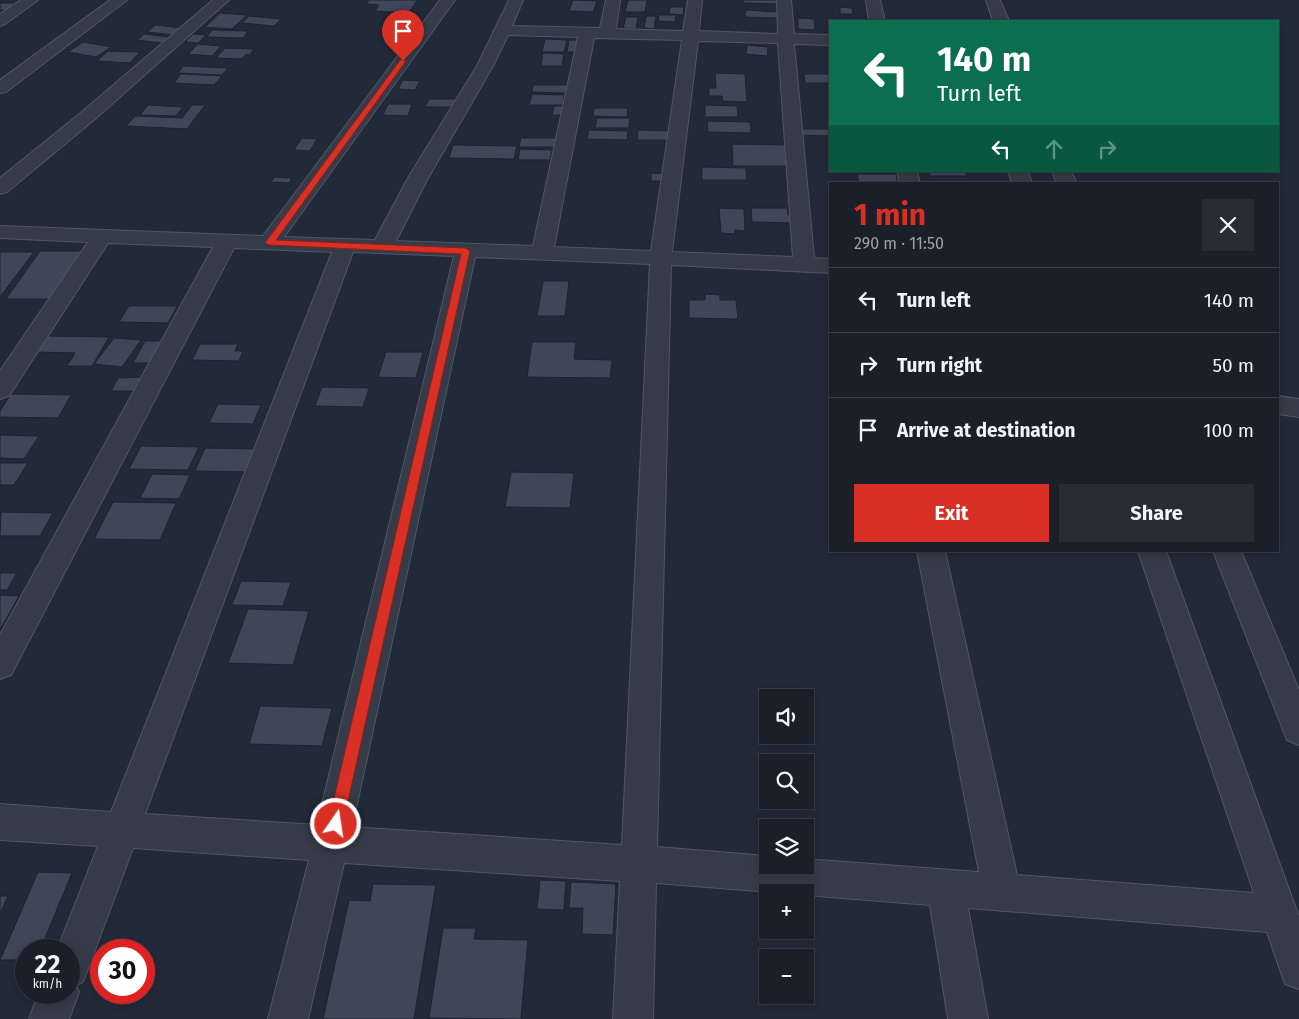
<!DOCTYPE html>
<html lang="en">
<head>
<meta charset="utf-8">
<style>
  body { margin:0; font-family:"Fira Sans",sans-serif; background:#272c36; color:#f1f3f6; height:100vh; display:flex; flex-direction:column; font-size:19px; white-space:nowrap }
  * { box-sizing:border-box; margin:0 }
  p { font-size:16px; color:#9fa2a8 }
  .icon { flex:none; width:28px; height:28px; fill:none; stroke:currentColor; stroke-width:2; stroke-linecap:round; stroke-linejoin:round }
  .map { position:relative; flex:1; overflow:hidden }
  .details { position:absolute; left:829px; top:182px; width:450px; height:370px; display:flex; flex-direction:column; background:#1a1f2a; border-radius:0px; box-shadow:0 2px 8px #0003,0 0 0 1px #383d47 }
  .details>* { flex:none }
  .hud { position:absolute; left:829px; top:20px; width:450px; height:152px; border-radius:0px; box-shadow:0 2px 8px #0003,0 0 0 1px #383d47; background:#0b6e4f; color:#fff; overflow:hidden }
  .buttons { position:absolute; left:759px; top:689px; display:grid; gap:10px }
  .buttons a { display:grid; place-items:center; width:55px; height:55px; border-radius:0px; background:#1a1f2a; box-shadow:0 2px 8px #0003,0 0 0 1px #383d47; font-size:25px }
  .speed { position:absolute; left:15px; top:939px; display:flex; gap:10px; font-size:25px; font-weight:700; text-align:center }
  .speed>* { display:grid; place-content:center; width:65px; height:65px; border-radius:50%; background:#1a1f2a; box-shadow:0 2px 8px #0003,0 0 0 1px #383d47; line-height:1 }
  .speed small { font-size:12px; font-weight:400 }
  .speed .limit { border:8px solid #d22; background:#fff; color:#111 }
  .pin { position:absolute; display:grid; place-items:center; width:42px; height:42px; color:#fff; margin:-51px -21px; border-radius:50% 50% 50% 0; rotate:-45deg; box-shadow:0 0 5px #0007 }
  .pin .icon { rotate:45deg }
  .me { position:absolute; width:55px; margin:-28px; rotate:13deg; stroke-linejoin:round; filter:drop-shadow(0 0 4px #0008) }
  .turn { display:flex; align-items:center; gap:18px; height:105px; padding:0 25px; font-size:22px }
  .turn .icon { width:65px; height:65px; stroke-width:2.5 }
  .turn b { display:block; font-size:35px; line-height:42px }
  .lanes { display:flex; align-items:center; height:48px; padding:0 25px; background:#0003; justify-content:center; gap:25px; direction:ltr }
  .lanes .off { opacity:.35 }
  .round { display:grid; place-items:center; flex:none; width:52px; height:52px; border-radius:0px; background:#272c36 }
  .headline { display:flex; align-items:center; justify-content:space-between; height:85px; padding:0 25px }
  h1 { font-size:30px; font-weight:700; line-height:38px; color:#d93025 }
  .button { display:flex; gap:10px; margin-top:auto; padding:10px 25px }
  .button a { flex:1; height:58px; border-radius:0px; background:#d93025; color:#fff; font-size:20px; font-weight:700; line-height:58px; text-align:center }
  .button a+a { background:#272c36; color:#f1f3f6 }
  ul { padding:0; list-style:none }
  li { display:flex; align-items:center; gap:15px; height:65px; padding:0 25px; border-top:1px solid #383d47 }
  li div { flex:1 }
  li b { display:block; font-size:19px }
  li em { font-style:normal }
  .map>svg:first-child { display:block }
  .building { fill:#3e4658; stroke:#1d222f }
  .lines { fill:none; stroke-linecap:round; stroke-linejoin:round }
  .street-casing { stroke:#515664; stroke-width:2 }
  .street { fill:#363b49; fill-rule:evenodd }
  .route { fill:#d93025; stroke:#8d1f18 }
</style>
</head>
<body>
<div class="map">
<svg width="1299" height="1019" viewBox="0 0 1299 1019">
  <rect width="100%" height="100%" fill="#222938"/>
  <path class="building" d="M369 0H417L409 13 375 11 379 5 366 4Z
    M573 0 597 1 593 12 569 11Z
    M628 0H647L645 12H625Z
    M743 0H779V4L743 3Z
    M0 3H14L7 10H0Z
    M670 7H684L683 15 669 14Z
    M840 7 852 8 853 14H840Z
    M746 10 778 12V18L745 17Z
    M220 13 247 15 232 29 205 27Z
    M659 15H676L675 22 658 21Z
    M249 16 281 19 274 26 242 23Z
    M646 16H656L654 29 644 28Z
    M626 17H638L636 29 623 28Z
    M798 18 814 19 815 30 798 29Z
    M155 25 182 28 174 35 147 32Z
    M212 30 248 31 243 38 207 37Z
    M144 34 169 37 162 43 137 40Z
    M193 34 206 35 198 43 185 42Z
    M545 39 567 40 564 52H542Z
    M569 40H582L580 52H567Z
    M83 42 111 47 96 57 68 52Z
    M198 44 221 46 212 56 188 54Z
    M747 45 768 47 767 56 746 54Z
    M225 48 254 49 250 55 246 54 242 59 216 58Z
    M108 51 140 52 130 63 97 61Z
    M543 53 564 54 562 66H541Z
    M183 66 228 68 222 75 178 73Z
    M715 73 745 74 747 102 723 101 722 96H709V88H716Z
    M181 74 222 76 214 85 174 83Z
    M804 74H830V83H805Z
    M403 80 420 81 415 90 398 89Z
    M533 85H567L566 93 532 92Z
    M532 94 564 95 563 105H529Z
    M429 99H456L453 107H425Z
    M388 104H412L408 116 383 115Z
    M148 105 183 107 176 116 140 115Z
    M192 105H205L187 129 126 126 135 116 182 118Z
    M705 105 737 106 738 117H705Z
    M554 106H569L567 115H552Z
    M594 108H628L627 117 593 116Z
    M597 118H630L629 128H595Z
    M707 121 750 122 751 133 708 132Z
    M800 129H830V136L801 135Z
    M589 130 628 131 627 140 587 139Z
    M638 130 669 131V140H637Z
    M302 138 317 139 310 151 294 150Z
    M521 138H556L554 147H519Z
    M732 144 786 145 789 166H733Z
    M453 145 517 146 514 159 449 158Z
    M520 149 552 150 550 160H518Z
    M702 167 746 168 747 180H702Z
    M929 171H965L967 176H930Z
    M651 173 664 174V181H651Z
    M857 174H896L898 184H859Z
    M274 177 292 178 289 183 271 182Z
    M719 208 744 209 745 231 735 230V234L721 233Z
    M751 208H787L788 215H792L794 223 752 222Z
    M40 251H82L51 299H6Z
    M0 252H34L0 297Z
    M543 281H569L565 316H537Z
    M705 294 720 295V300H736L738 319 689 318V300H705Z
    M129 306H177L168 323 119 322Z
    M47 336 109 337 92 366H67L75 353 36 352Z
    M114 338 141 340 122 367 94 364Z
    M145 341H166L154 363H133Z
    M532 342H576L574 359 612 360 610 378 527 377Z
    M200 344H238L235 351H243L239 361 192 360Z
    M386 352H423L416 378 378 377Z
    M144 377 137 391H111L118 378Z
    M322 387 369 388 363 407 315 406Z
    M11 394 71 395 58 418 0 417V411Z
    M218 404 261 405 253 424 209 423Z
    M0 435 39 436 24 459 0 458Z
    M141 446 199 447 188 470 129 469Z
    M205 448 256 449 247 472 195 471Z
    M0 463H28L14 485H0Z
    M511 472 574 473 570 508 505 507Z
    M152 474 190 475 179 499 140 498Z
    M113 502 176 503 160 540 94 539Z
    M1 512 53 513 40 536H0Z
    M0 573H17L7 590H0Z
    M241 581 291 582 283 606 232 605Z
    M0 595 19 596 0 630Z
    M248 609 309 611 293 665 228 663Z
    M260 706 332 708 322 746 249 744Z
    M38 872 72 873 40 950H26V960H0Z
    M540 880 566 881 564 910 537 909Z
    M571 882 616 884 613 935 582 934 583 908H569Z
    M373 884 436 885 414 1019H323L349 900 370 901Z
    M0 896H8L0 914Z
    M443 928H476L474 939 528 940 521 1019 429 1018Z"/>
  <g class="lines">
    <g class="street-casing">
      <path id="street" d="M21 0H38L5 24 0 26V14Z
        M110 0H127L6 92 0 93V80Z
        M213 0H229L95 119 7 192 0 194V178L83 111Z
        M440 0H455L284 237 375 240 408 178 477 66 509 0H523L512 26 600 28 606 0H620L616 29 683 31 688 0H702L699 31 778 34 777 0H791L794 34 830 35V45L794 44 814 258 830 259V273L671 265 657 847 768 856V865H805V859L979 872 917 551H945L1017 875 1254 893 1138 551H1166L1299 917V989L1285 984 1267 932 968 908 988 1019H948L930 905 805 895V892H770L656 883 653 1019H613L620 881 344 863 308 1019H268L309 860 133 848 83 982 76 985 79 992 69 1019H29L39 992H69V950H57L98 846 0 840V804L111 812 332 252 234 248 11 675 0 679V635L213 247 108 243 9 396 0 399V371L88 242 0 238V226L263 236ZM508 35 578 37 533 246 396 241 428 178 493 66ZM594 38 682 40 651 251 554 247ZM698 41 778 43 793 257 672 252ZM353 252 454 256 317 825 145 814ZM475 257 650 264 622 845 352 827Z
        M866 0H880L885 21H869Z
        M986 0H1000L1009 21H993Z
        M897 171H917L920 184H900Z
        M1008 171H1028L1032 184H1012Z
        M1052 171H1071L1077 184H1057Z
        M1278 396 1299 399V417L1278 414Z
        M1213 551H1241L1299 690V745L1287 740Z"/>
    </g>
    <use href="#street" class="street"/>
  </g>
  <path class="route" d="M401 59 406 61 276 240 466 248 470 251 343 824 341 830 336 832 330 830 328 824 461 254 269 245 265 243Z"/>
</svg>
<div class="buttons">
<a><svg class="icon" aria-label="sound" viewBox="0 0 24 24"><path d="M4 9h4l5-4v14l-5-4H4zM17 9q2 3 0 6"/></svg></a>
<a><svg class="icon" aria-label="search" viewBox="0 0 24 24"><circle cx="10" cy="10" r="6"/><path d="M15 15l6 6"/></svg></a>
<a><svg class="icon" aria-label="layers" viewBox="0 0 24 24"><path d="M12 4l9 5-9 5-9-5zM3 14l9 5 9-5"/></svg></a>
<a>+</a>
<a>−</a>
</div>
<div class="speed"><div>22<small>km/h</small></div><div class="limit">30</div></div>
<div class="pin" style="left:403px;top:61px;background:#d93025"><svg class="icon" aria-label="arrive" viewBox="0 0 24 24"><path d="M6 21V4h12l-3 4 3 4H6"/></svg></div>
<svg class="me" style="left:336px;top:824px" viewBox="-20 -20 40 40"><circle r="17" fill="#d93025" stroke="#fff" stroke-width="3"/><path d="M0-11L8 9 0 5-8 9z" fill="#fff"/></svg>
<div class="hud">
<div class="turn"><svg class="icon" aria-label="left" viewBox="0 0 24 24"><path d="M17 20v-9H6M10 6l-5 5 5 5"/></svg><div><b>140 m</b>Turn left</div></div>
<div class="lanes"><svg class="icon" aria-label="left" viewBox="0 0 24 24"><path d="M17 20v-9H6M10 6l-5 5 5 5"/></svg><svg class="icon off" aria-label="ahead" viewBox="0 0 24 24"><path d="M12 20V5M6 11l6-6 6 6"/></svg><svg class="icon off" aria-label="right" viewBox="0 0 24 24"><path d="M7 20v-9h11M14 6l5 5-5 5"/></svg></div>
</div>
<section class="details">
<div class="headline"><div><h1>1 min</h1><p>290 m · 11:50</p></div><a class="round"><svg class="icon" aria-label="close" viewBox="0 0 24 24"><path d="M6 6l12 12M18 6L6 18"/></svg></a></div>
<ul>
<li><svg class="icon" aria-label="left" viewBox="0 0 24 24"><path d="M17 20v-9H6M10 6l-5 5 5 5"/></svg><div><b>Turn left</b></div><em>140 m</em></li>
<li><svg class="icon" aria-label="right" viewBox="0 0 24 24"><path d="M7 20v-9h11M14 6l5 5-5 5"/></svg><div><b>Turn right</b></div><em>50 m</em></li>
<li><svg class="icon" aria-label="arrive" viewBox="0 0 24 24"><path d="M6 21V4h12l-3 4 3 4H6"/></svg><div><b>Arrive at destination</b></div><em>100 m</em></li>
</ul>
<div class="button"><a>Exit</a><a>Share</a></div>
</section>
</div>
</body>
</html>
